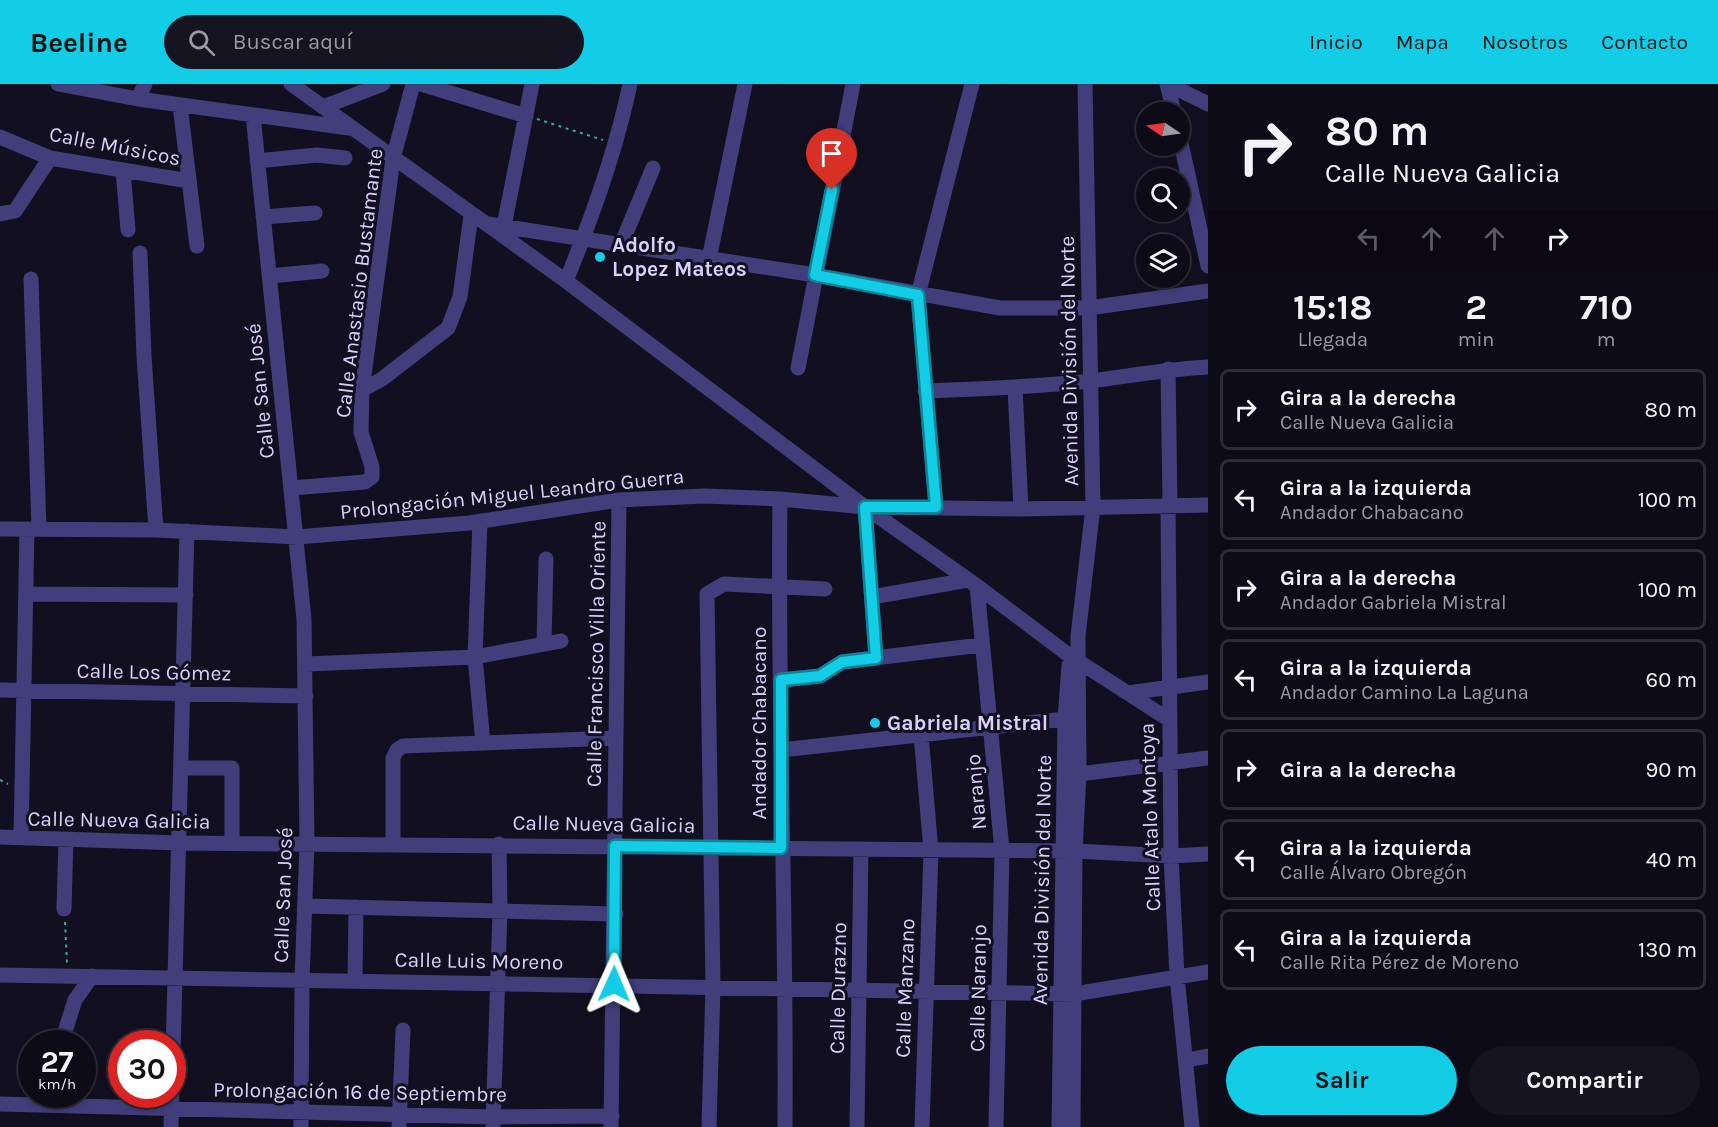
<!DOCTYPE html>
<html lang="es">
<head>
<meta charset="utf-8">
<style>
  body { margin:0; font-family:Karla,sans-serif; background:#171421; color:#f1f3f6; height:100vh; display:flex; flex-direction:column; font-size:22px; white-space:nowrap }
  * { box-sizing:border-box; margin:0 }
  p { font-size:20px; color:#9b9ba2 }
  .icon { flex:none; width:33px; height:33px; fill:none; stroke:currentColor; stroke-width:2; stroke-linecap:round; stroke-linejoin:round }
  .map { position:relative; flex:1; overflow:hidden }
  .details { display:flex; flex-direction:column; background:#0e0b18; width:510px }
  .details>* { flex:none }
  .banner { background:#0e0b18; color:#f1f3f6; overflow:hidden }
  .needle { width:39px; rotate:283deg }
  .tools { position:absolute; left:1136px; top:18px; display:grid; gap:12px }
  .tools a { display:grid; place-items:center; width:54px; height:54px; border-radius:50%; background:#0e0b18; box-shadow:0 3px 9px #0003,0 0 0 2px #2e2b37; font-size:30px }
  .speed { position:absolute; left:18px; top:946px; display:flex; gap:12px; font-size:30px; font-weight:700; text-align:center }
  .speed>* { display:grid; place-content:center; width:78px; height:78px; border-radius:50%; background:#0e0b18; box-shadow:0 3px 9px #0003,0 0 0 2px #2e2b37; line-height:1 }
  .speed small { font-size:15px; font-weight:400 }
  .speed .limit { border:9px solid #d22; background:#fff; color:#111 }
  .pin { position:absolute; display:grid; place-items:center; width:51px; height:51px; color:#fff; margin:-62px -26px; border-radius:50% 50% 50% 0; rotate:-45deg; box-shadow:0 0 6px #0007 }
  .pin .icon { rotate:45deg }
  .me { position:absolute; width:66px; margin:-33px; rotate:1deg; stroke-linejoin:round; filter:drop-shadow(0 0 4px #0008) }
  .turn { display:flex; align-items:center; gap:21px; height:126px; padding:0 18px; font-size:27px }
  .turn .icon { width:78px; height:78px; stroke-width:2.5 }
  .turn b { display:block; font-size:42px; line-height:51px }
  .lanes { display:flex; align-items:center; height:57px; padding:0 18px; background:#0003; justify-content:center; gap:30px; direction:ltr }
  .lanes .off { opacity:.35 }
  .eta { display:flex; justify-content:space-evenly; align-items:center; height:102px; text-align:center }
  .eta b { font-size:36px; font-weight:700; line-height:42px }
  .action { display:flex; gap:12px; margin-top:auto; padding:12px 18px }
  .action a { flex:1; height:69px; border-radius:36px; background:#13cce6; color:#111; font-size:24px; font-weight:700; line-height:69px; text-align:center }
  .action a+a { background:#171421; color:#f1f3f6 }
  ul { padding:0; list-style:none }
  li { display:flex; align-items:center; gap:18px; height:81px; margin:0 12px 9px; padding:0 6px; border:3px solid #2e2b37; border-radius:9px }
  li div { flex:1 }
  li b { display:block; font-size:22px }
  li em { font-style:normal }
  header { display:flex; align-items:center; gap:36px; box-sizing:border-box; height:84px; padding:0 30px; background:#13cce6; color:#111 }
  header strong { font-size:28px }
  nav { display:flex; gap:33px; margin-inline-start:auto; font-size:21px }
  .search { width:420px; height:54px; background:#171421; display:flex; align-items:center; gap:15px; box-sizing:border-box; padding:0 21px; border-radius:33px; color:#9b9ba2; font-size:22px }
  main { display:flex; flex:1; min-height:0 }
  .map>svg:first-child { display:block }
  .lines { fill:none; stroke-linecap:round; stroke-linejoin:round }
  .path { stroke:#38a9a5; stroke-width:2; stroke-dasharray:3 4.5; stroke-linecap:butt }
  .minor { stroke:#423e7b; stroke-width:15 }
  .route-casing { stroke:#0c8596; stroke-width:15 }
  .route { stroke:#13cce6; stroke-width:10 }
  .poi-dot { fill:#13cce6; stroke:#120f20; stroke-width:2 }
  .labels { text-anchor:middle; stroke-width:6; stroke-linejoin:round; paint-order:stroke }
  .street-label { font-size:21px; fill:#d8d2fb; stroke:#120f20 }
  .poi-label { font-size:21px; font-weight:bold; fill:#d8d2fb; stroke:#120f20; text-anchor:start }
</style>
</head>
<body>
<header>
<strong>Beeline</strong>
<div class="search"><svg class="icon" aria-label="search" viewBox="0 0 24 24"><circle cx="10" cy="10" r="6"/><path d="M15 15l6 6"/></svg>Buscar aquí</div>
<nav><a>Inicio</a><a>Mapa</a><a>Nosotros</a><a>Contacto</a></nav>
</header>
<main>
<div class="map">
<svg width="1208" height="1043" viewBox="0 0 1208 1043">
  <rect width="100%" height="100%" fill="#120f20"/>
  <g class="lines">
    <path class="path" d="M537 35 603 56
      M0 696 8 700
      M65 838 67 880"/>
    <path class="minor" d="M58 0 138 15 349 44
      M291 0 566 197 865 423 977 502 1070 572 1168 635
      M421 0 526 32
      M1167 0 1174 28
      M1168 0 1208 20
      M138 15 145 0
      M180 21 197 162
      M323 23 383 0
      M253 31 304 535 307 759 302 896 301 1043
      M1179 50 1208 182
      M0 53 50 74 189 97
      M257 77 317 71 345 74
      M123 86 128 146
      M0 130 15 127 50 74
      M263 133 315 129
      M488 140 815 191 1000 224H1089L1208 207
      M504 142 532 0
      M621 161 653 84
      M140 169 144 272 156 446
      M709 175 745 0
      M270 192 322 187
      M31 195 39 445
      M566 197C592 134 616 67 630 0
      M798 284 853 0
      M1168 285 1170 420
      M1015 304 1021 425
      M362 306 382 295 448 244 460 213 471 131
      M925 307C980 305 1035 303 1090 297 1130 292 1168 285 1208 283
      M292 404 365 398 372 393V383L361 348 362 306 393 75 413 0
      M780 415C777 624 787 834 785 1043
      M1168 420 1171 772 1177 892 1192 1043
      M865 423 876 574
      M936 423 918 211 972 0
      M480 437 475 573 483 659
      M0 445 156 446 297 453 469 439 619 416 704 412 780 415 865 423 1021 425 1208 421
      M977 502 1002 767 996 1043
      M26 510 186 511
      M872 513 968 496
      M544 559 546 475
      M306 580 475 573 561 557
      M781 596 820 592 842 578 981 561
      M0 606 306 612
      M1128 609 1208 598
      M921 650 931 767 922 1043
      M781 666 1065 635
      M182 684H232V759
      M1071 691 1208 674
      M0 753 180 759 1075 767 1171 772 1208 770
      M21 754 27 445
      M393 760V674L397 666 403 662 616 654
      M306 822 616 830
      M64 825 66 755
      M0 891 1074 910 1208 888
      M355 896 356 823
      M61 960 75 916 92 892
      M1187 976 1208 972
      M0 1020 493 1033 612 1032
      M493 1042 500 826 499 760
      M171 1043 187 447
      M399 1043 403 946
      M611 1043 619 416
      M709 1043 713 902 707 510 724 500 825 505
      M857 1043 861 766
      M1059 1043 1065 635 1069 581
      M1073 1043 1075 767 1079 689 1078 552 1093 423 1085 0"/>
  </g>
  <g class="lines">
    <g class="route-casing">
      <path id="route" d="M614 900 615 762 781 764V596L820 592 842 578 876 574 865 423H936L918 211 815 191 832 106"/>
    </g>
    <use href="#route" class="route"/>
  </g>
  <g class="poi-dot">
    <circle cx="600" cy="173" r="6"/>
    <circle cx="875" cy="639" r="6"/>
  </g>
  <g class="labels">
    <g class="street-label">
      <text transform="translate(115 62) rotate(11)" y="7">Calle Músicos</text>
      <text transform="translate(359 199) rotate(-83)" y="7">Calle Anastasio Bustamante</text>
      <text transform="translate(1069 277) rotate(-91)" y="7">Avenida División del Norte</text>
      <text transform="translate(260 307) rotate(-96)" y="7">Calle San José</text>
      <text transform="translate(512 410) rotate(-6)" y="7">Prolongación Miguel Leandro Guerra</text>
      <text transform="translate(596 570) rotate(-89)" y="7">Calle Francisco Villa Oriente</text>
      <text transform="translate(154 588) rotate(1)" y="7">Calle Los Gómez</text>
      <text transform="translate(759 639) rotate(-90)" y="7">Andador Chabacano</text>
      <text transform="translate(976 708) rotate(-95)" y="7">Naranjo</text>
      <text transform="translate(1150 733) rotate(-92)" y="7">Calle Atalo Montoya</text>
      <text transform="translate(119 736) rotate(1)" y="7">Calle Nueva Galicia</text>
      <text transform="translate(604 740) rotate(1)" y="7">Calle Nueva Galicia</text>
      <text transform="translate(1042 796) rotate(-89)" y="7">Avenida División del Norte</text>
      <text transform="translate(283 811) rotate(-88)" y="7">Calle San José</text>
      <text transform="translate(479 877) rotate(1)" y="7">Calle Luis Moreno</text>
      <text transform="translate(838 904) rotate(-89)" y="7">Calle Durazno</text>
      <text transform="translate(905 904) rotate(-88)" y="7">Calle Manzano</text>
      <text transform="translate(978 904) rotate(-89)" y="7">Calle Naranjo</text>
      <text transform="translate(360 1008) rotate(1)" y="7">Prolongación 16 de Septiembre</text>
    </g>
    <g class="poi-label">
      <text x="612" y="168">Adolfo<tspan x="612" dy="24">Lopez Mateos</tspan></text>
      <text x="887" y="646">Gabriela Mistral</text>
    </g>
  </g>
</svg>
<div class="tools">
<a><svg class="needle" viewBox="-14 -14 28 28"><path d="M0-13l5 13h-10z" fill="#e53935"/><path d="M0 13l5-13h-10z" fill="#9b9ba2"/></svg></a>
<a><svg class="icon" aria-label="search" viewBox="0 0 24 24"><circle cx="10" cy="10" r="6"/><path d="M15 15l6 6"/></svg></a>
<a><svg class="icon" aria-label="layers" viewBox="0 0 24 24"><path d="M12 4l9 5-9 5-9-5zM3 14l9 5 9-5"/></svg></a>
</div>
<div class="speed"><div>27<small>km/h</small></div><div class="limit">30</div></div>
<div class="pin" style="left:832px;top:106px;background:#d93025"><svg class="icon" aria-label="arrive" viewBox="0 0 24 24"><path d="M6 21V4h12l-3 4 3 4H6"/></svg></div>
<svg class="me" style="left:614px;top:900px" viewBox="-20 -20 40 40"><path d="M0-17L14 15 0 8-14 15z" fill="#13cce6" stroke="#fff" stroke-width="4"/></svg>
</div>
<section class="details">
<div class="banner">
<div class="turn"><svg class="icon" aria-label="right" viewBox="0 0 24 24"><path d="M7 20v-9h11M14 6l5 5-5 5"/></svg><div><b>80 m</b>Calle Nueva Galicia</div></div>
<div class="lanes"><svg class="icon off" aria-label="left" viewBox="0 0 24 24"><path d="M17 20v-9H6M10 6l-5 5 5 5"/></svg><svg class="icon off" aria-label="ahead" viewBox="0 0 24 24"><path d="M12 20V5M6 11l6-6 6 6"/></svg><svg class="icon off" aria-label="ahead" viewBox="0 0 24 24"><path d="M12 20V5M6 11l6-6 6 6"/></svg><svg class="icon" aria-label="right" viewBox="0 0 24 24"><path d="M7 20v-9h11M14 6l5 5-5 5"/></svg></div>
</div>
<div class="eta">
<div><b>15:18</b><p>Llegada</p></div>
<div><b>2</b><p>min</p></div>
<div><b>710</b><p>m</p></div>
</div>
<ul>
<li><svg class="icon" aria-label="right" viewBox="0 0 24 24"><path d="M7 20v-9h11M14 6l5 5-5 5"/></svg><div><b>Gira a la derecha</b><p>Calle Nueva Galicia</p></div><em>80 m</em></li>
<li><svg class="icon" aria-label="left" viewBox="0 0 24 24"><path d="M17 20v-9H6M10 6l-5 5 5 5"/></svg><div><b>Gira a la izquierda</b><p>Andador Chabacano</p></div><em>100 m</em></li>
<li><svg class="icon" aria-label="right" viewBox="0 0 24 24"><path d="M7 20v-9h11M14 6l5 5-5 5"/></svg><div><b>Gira a la derecha</b><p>Andador Gabriela Mistral</p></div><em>100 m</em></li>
<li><svg class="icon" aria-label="left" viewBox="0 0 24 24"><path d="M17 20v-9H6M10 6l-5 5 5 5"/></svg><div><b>Gira a la izquierda</b><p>Andador Camino La Laguna</p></div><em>60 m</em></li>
<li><svg class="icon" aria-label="right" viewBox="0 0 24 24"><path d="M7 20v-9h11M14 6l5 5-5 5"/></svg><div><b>Gira a la derecha</b></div><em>90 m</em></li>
<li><svg class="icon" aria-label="left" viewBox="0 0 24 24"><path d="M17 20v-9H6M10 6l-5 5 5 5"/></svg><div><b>Gira a la izquierda</b><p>Calle Álvaro Obregón</p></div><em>40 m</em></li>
<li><svg class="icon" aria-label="left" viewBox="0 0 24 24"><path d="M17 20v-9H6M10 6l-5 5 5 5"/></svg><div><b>Gira a la izquierda</b><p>Calle Rita Pérez de Moreno</p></div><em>130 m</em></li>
</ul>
<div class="action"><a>Salir</a><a>Compartir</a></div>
</section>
</main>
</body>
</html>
